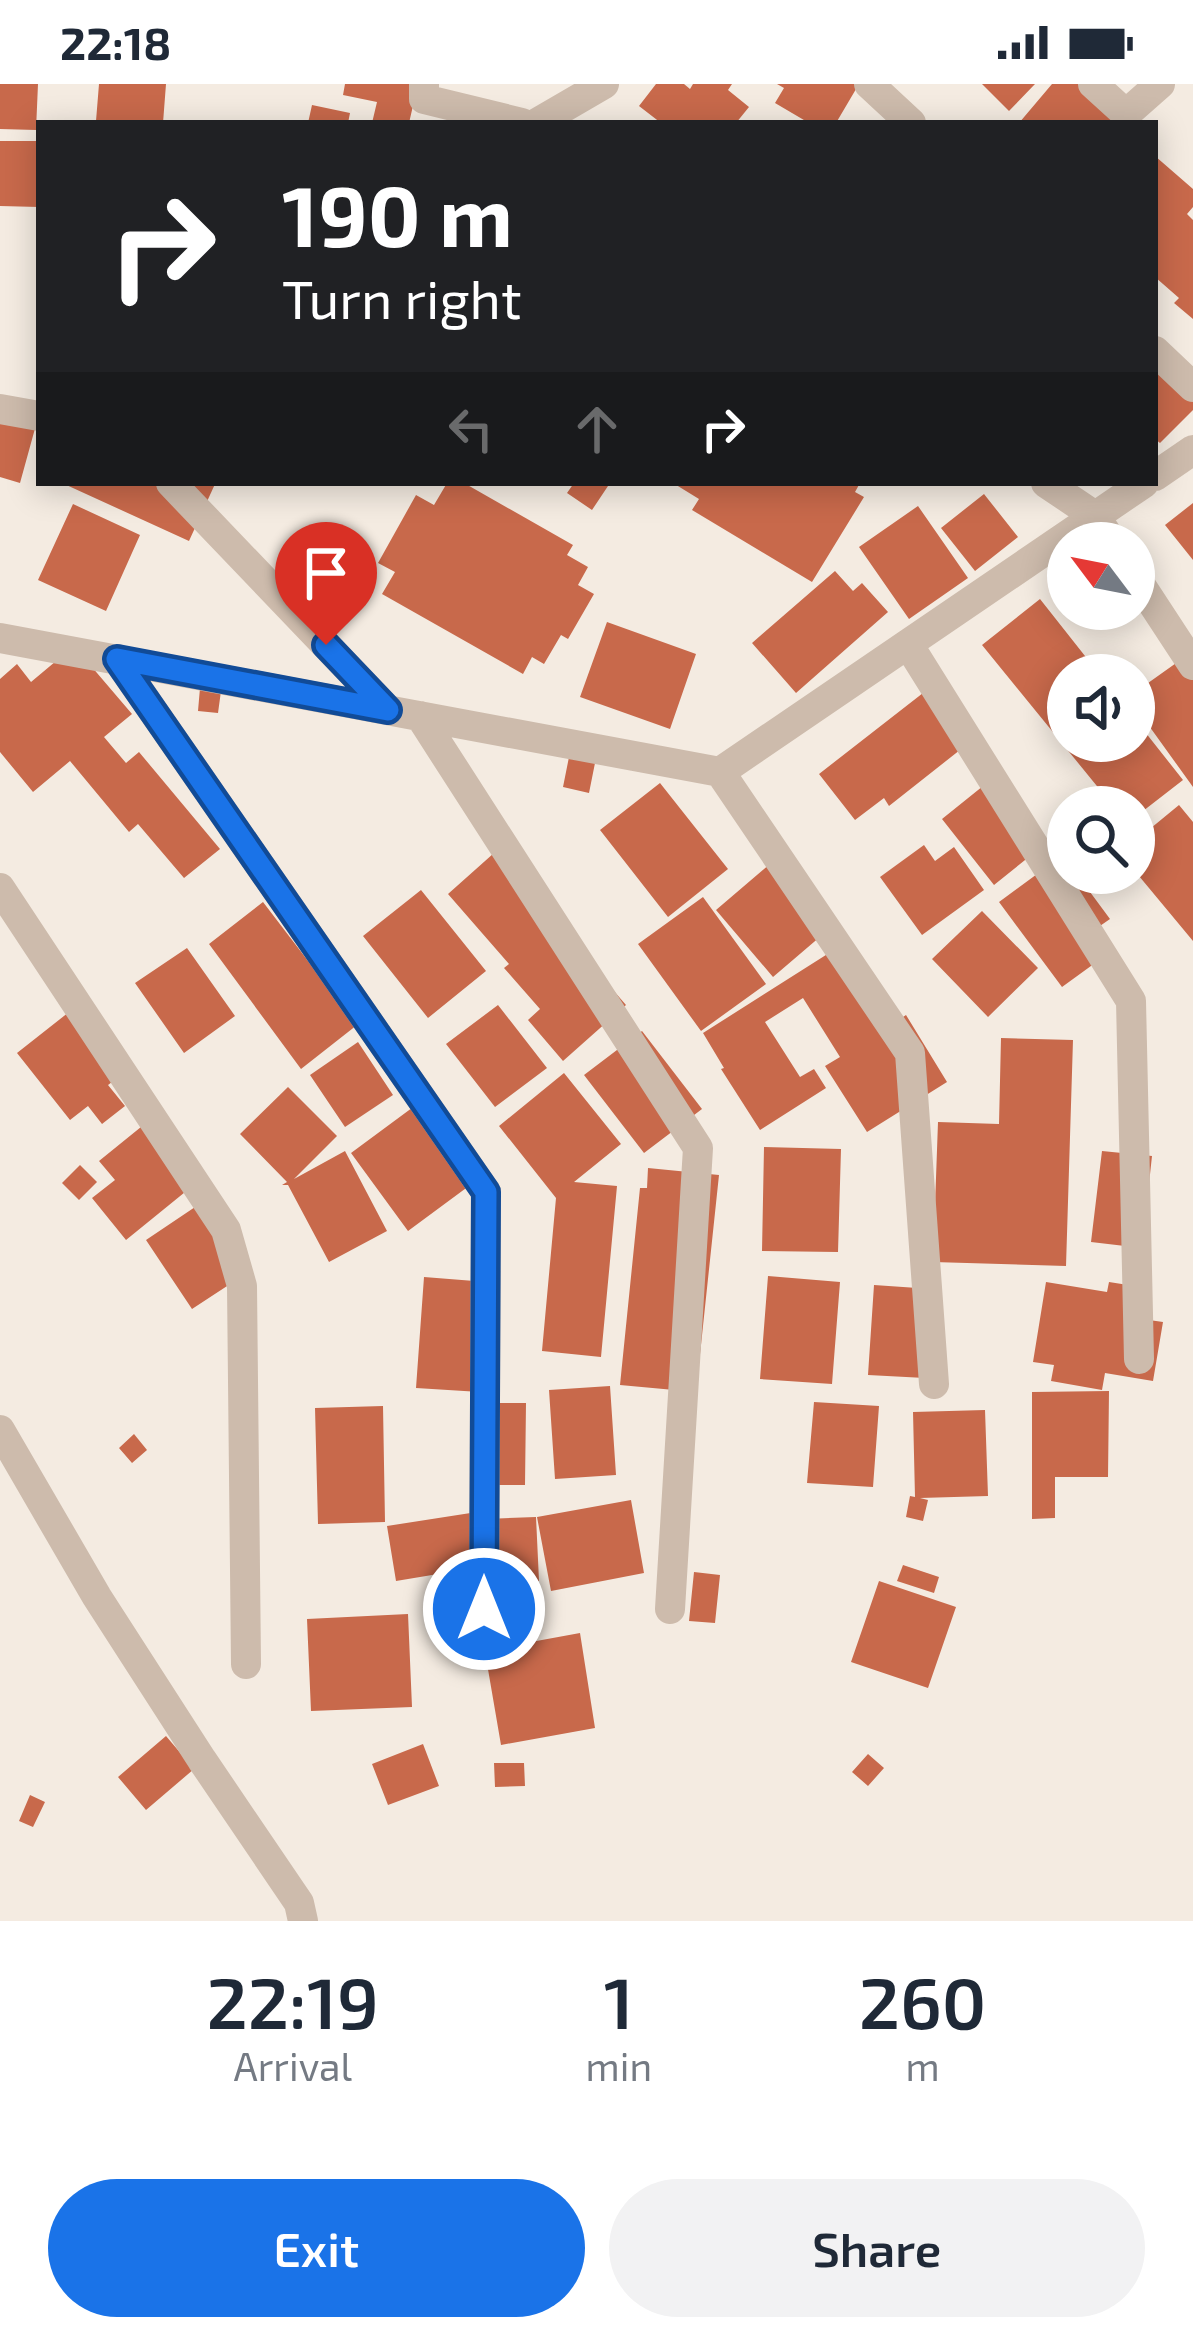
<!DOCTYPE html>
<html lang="en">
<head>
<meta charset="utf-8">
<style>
  body { margin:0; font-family:"Exo 2",sans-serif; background:#f2f2f3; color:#1f2937; height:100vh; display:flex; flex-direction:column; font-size:45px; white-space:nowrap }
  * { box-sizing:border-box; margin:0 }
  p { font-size:39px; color:#747a83 }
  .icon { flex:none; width:66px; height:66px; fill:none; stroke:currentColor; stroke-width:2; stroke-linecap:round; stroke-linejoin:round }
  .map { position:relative; height:1837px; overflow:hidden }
  .drawer { display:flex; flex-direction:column; background:#fff; flex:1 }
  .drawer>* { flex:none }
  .hud { position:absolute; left:36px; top:36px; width:1122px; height:366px; border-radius:0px; box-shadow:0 6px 30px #0003; background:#202124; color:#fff; overflow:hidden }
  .needle { width:78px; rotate:302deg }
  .buttons { position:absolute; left:1047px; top:438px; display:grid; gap:24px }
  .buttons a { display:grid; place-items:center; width:108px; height:108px; border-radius:50%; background:#fff; box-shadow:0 6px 30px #0003; font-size:60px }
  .pin { position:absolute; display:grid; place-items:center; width:102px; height:102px; color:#fff; margin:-123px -51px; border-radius:50% 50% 50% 0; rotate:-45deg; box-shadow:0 0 12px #0007 }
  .pin .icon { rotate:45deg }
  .me { position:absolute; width:132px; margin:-66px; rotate:0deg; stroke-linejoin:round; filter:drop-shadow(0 0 9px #0008) }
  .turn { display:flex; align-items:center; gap:42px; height:252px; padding:0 48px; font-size:54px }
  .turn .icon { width:156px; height:156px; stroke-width:2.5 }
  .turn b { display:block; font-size:84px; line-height:102px }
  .lanes { display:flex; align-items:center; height:114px; padding:0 48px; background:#0003; justify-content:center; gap:60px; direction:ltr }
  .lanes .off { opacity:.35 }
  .eta { display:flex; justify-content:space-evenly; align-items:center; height:204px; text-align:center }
  .eta b { font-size:72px; font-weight:600; line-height:84px }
  .button { display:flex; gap:24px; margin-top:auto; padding:24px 48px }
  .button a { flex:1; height:138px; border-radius:72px; background:#1a73e8; color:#fff; font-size:48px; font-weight:600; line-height:138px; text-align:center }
  .button a+a { background:#f2f2f3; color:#1f2937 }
  .status { display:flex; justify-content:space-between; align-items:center; height:84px; padding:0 60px; background:#fff; direction:ltr }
  .status svg { height:33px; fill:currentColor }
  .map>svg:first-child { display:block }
  .building { fill:#c8694b }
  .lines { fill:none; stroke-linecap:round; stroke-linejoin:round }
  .minor { stroke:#cdbbac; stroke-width:30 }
  .tertiary { stroke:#cdbbac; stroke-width:30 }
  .route-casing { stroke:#114b97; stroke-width:30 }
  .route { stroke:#1a73e8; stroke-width:21 }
</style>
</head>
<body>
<div class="status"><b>22:18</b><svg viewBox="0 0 49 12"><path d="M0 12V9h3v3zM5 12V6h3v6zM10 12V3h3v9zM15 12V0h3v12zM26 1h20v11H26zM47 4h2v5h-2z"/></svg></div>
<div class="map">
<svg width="1193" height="1837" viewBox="0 0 1193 1837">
  <rect width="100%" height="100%" fill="#f4ebe1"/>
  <path class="building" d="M0 0H38L36 46 0 45Z
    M99 0H166L163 39 96 37Z
    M345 0H418L409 39H372L377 18 343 11Z
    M656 0H684L690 5 693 0H732L728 6 749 23 736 39H661L639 22Z
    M777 0H859L836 39H809L775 19 784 4Z
    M982 0H1035L1009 27Z
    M1052 0H1090L1118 39H1019Z
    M312 21 350 29 348 39H308Z
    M0 57H39V123L0 122Z
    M1155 72 1193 105V123L1187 130 1193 136V235L1174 219 1179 214 1155 193Z
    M1155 263 1193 301V326L1160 359 1155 355Z
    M0 319 39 330 20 399 0 393Z
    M62 399H213L215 400 189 457Z
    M447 399H464L573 461 567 471 588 483 578 501 594 510 568 555 561 551 544 580 532 573 523 590 382 510 395 488 378 479 416 411 434 421Z
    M574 399H610L592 426 567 409Z
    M673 399H860L855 408 864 413 812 498 692 426 699 415Z
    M984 410 1018 453 975 487 941 444Z
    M1193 419V476L1165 441Z
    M73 420 140 451 106 527 38 496Z
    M918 422 968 494 909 535 859 463Z
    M835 487 853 507 862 499 888 528 796 609 752 559Z
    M1040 515 1100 591H1068V657H1134V634L1183 696 1134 734V723H1114L982 561Z
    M607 538 696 570 670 645 580 613Z
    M74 562 132 630 104 653 126 679 139 668 220 765 184 794 138 740 129 748 70 677 33 708 0 668V595L17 580 31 598Z
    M1186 572 1193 582V703L1134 621V609Z
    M200 604 221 607 218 629 198 627Z
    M923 609 965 662 889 722 884 714 855 736 819 690Z
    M569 673 595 679 589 709 563 703Z
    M993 694 1045 760 994 801 942 735Z
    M660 699 728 785 668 833 600 746Z
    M1179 721 1193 738V857L1134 786V758Z
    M924 761 935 777 954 763 984 806 922 851 880 793Z
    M494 769 626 921 563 977 528 936 540 925 504 884 509 880 448 810Z
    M1063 771 1068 778V789H1076L1110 835 1097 844 1113 866 1062 903 999 818Z
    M778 773 835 840 773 893 716 826Z
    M421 806 486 887 428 934 363 852Z
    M703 813 766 900 701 947 638 860Z
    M263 818 357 941 301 985 209 860Z
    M982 827 1038 884 988 933 932 875Z
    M848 857 897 937 906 931 947 998 867 1048 825 982 840 973 803 914 765 938 800 993 814 985 826 1004 760 1046 721 985 724 984 703 949Z
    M187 864 235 932 184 969 135 899Z
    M83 917 133 982 108 1001 125 1022 102 1040 88 1022 70 1036 17 969Z
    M498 921 547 984 495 1023 446 960Z
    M642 947 702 1025 644 1069 584 991Z
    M1001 954 1073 956 1066 1182 933 1178 938 1038 999 1040Z
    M358 958 393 1011 345 1043 310 991Z
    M564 989 621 1060 574 1098 617 1102 601 1273 542 1267 556 1114 499 1042Z
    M288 1003 337 1052 294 1095 345 1067 387 1147 329 1178 288 1101H282L287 1098 240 1050Z
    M420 1018 477 1096 408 1147 351 1069Z
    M157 1030 206 1091 126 1156 92 1114 115 1096 99 1077Z
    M764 1063 841 1065 838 1168 762 1167Z
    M1102 1067 1152 1072 1142 1164 1091 1158Z
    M80 1081 97 1098 79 1116 62 1099Z
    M648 1084 719 1091 696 1308 620 1301 640 1104H647Z
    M204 1117 250 1187 192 1225 146 1156Z
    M768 1192 840 1198 832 1300 760 1295Z
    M424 1193 487 1198 480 1308 416 1304Z
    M1046 1198 1107 1208 1109 1198 1147 1204 1142 1235 1163 1238 1153 1297 1105 1289 1102 1306 1051 1297 1054 1281 1033 1278Z
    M874 1201 932 1205 925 1294 868 1291Z
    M610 1302 616 1391 555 1395 549 1306Z
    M1109 1307 1108 1393H1055V1434L1032 1435V1308Z
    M814 1318 879 1322 873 1403 807 1399Z
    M483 1319H526L525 1401H483Z
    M383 1322 385 1438 318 1440 315 1324Z
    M985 1326 988 1412 920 1414 928 1416 923 1437 906 1433 910 1412 915 1413 913 1328Z
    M134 1350 147 1366 132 1379 119 1364Z
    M631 1416 644 1489 551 1507 537 1433Z
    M477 1428 486 1482 396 1497 387 1442Z
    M536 1433 539 1497 489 1499 486 1435Z
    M903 1481 939 1493 934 1509 897 1497Z
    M694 1488 720 1491 715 1539 689 1537Z
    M879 1497 956 1523 928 1604 851 1578Z
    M408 1530 412 1623 311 1627 307 1535Z
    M580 1549 595 1644 501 1661 484 1562 531 1554V1558Z
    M166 1652 194 1685 146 1726 118 1693Z
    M423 1660 439 1702 388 1721 372 1680Z
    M868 1670 884 1684 868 1702 852 1688Z
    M494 1679H524L525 1702 495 1703Z
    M30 1711 45 1718 33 1743 19 1737Z"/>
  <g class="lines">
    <path class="minor" d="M424 0V15L522 39
      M869 0 911 39
      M1093 0 1126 30 1160 0
      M537 39 604 0
      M1155 267 1193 303
      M0 325 39 332
      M1155 392 1193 366
      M171 399 388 626
      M1046 399 1095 432 1113 459
      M1134 491 1193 581
      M0 554 720 688 1144 399
      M908 560 1131 917 1139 1275
      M117 575 486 1108 484 1525
      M420 632 698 1064 670 1525
      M720 688 910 969 934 1300
      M0 804 226 1146 242 1202 246 1580"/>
    <path class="tertiary" d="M0 1346 97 1513 202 1676 299 1819 303 1837"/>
  </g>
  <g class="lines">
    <g class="route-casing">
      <path id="route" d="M326 561 388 626 117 575 486 1108 484 1525"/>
    </g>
    <use href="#route" class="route"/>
  </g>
</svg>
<div class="buttons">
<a><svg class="needle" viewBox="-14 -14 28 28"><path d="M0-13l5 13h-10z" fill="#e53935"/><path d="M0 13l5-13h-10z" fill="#747a83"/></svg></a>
<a><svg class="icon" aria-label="sound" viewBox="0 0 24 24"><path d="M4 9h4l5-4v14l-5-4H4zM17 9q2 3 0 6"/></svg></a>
<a><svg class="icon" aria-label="search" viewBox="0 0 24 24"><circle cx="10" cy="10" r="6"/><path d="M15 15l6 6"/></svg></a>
</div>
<div class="pin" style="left:326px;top:561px;background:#d93025"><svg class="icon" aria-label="arrive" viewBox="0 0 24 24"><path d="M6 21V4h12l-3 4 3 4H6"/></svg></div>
<svg class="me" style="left:484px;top:1525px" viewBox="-20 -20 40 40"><circle r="17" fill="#1a73e8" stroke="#fff" stroke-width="3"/><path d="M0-11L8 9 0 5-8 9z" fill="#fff"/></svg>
<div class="hud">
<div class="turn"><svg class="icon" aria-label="right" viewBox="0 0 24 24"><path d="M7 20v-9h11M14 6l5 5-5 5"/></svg><div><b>190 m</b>Turn right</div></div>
<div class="lanes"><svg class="icon off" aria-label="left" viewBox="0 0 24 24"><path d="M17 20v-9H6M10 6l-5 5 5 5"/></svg><svg class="icon off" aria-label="ahead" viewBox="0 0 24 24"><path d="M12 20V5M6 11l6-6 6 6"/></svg><svg class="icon" aria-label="right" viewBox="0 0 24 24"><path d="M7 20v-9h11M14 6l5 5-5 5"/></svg></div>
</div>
</div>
<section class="drawer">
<div class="eta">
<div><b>22:19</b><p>Arrival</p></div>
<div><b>1</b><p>min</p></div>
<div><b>260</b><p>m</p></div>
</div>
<div class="button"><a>Exit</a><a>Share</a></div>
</section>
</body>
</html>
